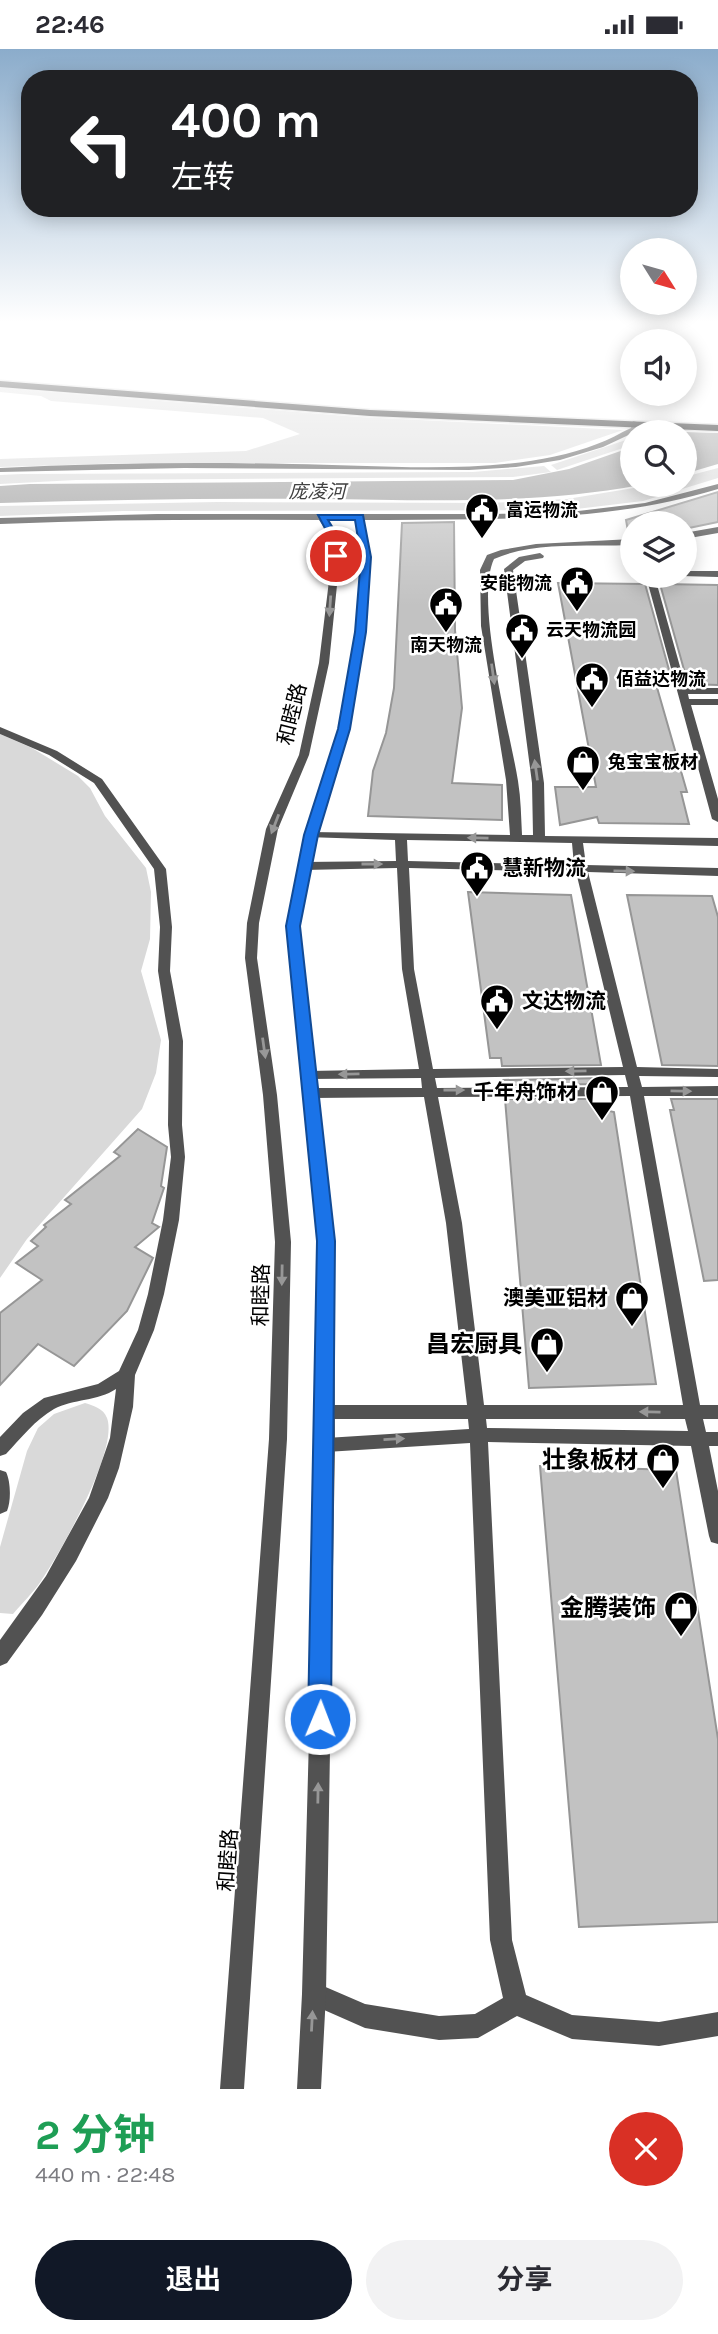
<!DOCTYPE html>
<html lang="zh">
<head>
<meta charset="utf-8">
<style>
  body { margin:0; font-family:Karla,"Noto Sans SC",sans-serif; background:#f2f2f3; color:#2b2b33; height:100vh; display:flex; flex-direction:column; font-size:26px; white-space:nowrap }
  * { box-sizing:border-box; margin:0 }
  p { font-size:23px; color:#7c7c81 }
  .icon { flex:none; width:38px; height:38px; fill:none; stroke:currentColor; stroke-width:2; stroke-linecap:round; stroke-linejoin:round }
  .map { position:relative; height:2040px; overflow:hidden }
  .sheet { display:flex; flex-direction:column; background:#fff; flex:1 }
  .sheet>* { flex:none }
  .hud { position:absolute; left:21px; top:21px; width:677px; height:147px; border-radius:28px; box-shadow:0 4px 18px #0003; background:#202124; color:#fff; overflow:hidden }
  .needle { width:46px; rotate:127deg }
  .buttons { position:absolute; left:620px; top:189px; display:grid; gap:14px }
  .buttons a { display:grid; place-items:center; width:77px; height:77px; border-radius:50%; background:#fff; box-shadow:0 4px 18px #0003; font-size:35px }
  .pin { position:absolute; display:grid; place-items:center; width:60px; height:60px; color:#fff; margin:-30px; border:4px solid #fff; border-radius:50%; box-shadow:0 2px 7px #0007 }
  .me { position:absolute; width:77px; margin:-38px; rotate:1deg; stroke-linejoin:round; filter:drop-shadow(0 0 5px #0008) }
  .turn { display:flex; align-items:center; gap:24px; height:147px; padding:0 35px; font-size:32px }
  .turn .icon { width:91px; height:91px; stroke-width:2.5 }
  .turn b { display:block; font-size:49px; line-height:60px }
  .round { display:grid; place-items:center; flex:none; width:74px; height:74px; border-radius:37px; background:#f2f2f3 }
  .headline { display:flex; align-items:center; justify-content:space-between; height:119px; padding:0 35px }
  h1 { font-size:42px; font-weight:700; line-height:52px; color:#1e9e55 }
  .primary-button { display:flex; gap:14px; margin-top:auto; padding:14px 35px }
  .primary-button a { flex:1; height:80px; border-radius:42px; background:#111827; color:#fff; font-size:28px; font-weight:700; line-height:80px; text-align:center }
  .primary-button a+a { background:#f2f2f3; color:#2b2b33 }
  .status { display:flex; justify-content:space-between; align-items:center; height:49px; padding:0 35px; background:#fff; direction:ltr }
  .status svg { height:19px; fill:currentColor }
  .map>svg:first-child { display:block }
  .green { fill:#d9d9d9 }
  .water { fill:#a0a0a0 }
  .building { fill:#c2c2c2; stroke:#969696; stroke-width:2 }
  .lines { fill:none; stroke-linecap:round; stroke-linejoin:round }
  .primary-casing { stroke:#dbdbdb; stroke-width:3 }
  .service { fill:#525252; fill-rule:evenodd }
  .minor { fill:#525252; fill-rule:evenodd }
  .tertiary { fill:#525252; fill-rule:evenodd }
  .primary { fill:#000; fill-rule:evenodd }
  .oneway { fill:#979797 }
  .route { fill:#1a73e8; stroke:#114b97; stroke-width:2 }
  .labels { text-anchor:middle; stroke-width:5; stroke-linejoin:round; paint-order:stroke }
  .far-poi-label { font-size:18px; font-weight:bold; fill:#000; stroke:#fff; text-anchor:start }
  .far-water-label { font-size:19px; font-style:italic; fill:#414141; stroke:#fff }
  .street-label { font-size:21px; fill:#000; stroke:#fff }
  .poi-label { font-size:21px; font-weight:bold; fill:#000; stroke:#fff; text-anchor:start }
  .near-poi-label { font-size:24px; font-weight:bold; fill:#000; stroke:#fff; text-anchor:end }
</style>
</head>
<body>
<div class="status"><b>22:46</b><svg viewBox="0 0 49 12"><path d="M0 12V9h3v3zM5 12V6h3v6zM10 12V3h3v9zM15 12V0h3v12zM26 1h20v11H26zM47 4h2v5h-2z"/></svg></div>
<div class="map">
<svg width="718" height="2040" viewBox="0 0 718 2040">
  <rect width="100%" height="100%" fill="#fff"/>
  <path class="green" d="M0 339 359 368 623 381 550 406 495 414H128L0 418V410L246 402 300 385 263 369 51 352 41 347 0 343Z
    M632 389V396L557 421 551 416Z
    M544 417 551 423 513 428 76 431 0 435V426L22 425 473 423Z
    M718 419V429L643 452 568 461 123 462 0 467V457L218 453 489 454 567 450 652 436H684V428Z
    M0 685 32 699 78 727 90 739 105 767 146 819 151 843 150 890 141 922 161 991 156 1024 142 1060 27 1190 0 1229Z
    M85 1354C94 1357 103 1359 107 1369 119 1400 60 1504 41 1532 33 1544 22 1554 13 1565L0 1564V1498L27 1402 38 1379 54 1365Z"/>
  <path class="water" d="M684 383 718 384V415L684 425Z
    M632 398V436H640C534 456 425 451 318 450 212 449 106 451 0 454V437L30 435 513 431 569 420Z"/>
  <path class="building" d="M718 443V473L684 480V474H632L629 488 626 471Z
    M454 473 455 581 462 659 452 734 502 736V771L368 767 373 722 386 684 394 639 402 474Z
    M558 534 645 535 673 635H656L687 743H681L689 775 599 774 597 768 560 776 555 738H596Z
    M660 535 718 536V636L688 635Z
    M468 843 571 846 601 1016 502 1017 501 1009H490Z
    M627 846 712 847 718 868V1017L662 1016Z
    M603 1029 604 1035 503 1036V1031Z
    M505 1050H607L609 1062 614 1063 656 1335 529 1339Z
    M671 1050H718V1231L704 1232 670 1061H674Z
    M138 1080 167 1098 161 1137 164 1139 152 1174 159 1178 135 1198 153 1209 127 1262 74 1317 38 1295 0 1336V1264L42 1231 16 1214 38 1197 31 1192 46 1178 44 1176 71 1155 65 1151 120 1107 114 1103Z
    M540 1417 676 1421 718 1690V1873L579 1878Z"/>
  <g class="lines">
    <g class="primary-casing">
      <path id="primary" d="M0 332 370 361 718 376V382L370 367 0 338Z"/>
    </g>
    <path class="service" d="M718 478V484L684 490V484Z
      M632 490V496C589 498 533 492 494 510 474 553 510 682 518 732 521 750 521 768 522 786H533L532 734 504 520 519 508 540 504 544 507 543 509 525 512 513 521 544 734 545 787 718 789V797L583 794 586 816 718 819V827L588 823 637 1018 718 1020V1028L639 1027 642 1038 718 1037V1047H644L700 1356H718V1370H703L706 1383H718V1397H709L718 1442V1495L711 1493 709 1487 691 1397 488 1393 512 1891 526 1946 572 1966 659 1973 718 1963V1987L659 1997 572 1990 517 1967 478 1989 439 1991 365 1979 306 1953 302 1945 306 1937 314 1933 365 1955 439 1967 475 1965 503 1949 490 1891 470 1394 326 1403 320 1401 317 1396 320 1391 326 1389 469 1380 468 1370H325L319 1368 316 1363 319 1358 325 1356H467L446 1174 424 1048 312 1049 305 1044 312 1039H422L421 1029 309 1030 302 1026 309 1022 419 1020 402 920 397 819 304 821 298 817 304 813 396 812 395 791 307 788V784L311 783 510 786 506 731 481 577 480 521 487 506 501 501 536 495ZM407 791 572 794 574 816 408 812ZM409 819 576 823 623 1018 433 1020 414 920ZM625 1026 628 1038 437 1039 435 1029ZM630 1047 683 1356H484L462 1174 438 1048ZM486 1370H685L688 1382 487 1379Z
      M684 522H718V528L681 527H684Z
      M651 527H660L656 532 686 639H718V645H688L689 650H718V656H691L718 750V773L712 770 647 531Z
      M0 1421 6 1423C11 1433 11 1453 7 1462L0 1465Z"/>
    <path class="minor" d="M633 372 640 374 637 382 603 398 560 411 516 418 469 421 184 419 0 423V419C97 414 195 413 292 415 384 416 511 429 597 395 609 391 620 384 631 379Z
      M718 435V440C610 473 499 470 387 471 258 471 129 469 0 475V469L157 465H495L570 463 645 454Z
      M0 678 57 702 102 730 166 820 172 878 170 922 183 992 182 1076 185 1108 179 1171 164 1245 154 1281 135 1326 133 1358 119 1419 108 1449 76 1512 42 1566 7 1614 0 1617V1591L46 1527 89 1449 110 1389 116 1340C98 1352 73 1350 54 1360 35 1371 21 1389 6 1405L0 1407V1388L23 1364 44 1349 98 1335 119 1322 138 1281 148 1245 163 1171 171 1108 168 1076 169 992 158 922 160 878 154 820 94 734 49 706 0 685Z"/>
    <path class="tertiary" d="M321 465 324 466 338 487 340 507 329 614 309 706 278 780 259 874 257 909 277 1046 291 1193 287 1390 244 2040H220L269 1390 275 1193 263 1046 245 909 247 874 266 780 299 706 319 614 332 507 330 487 317 468Z
      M359 465 363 468 370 508 366 583 349 680 317 786 299 877 334 1192 335 1396 326 1945 321 2040H297L302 1945 317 1396 318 1192 287 877 305 786 339 680 356 583 362 508 355 468Z"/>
    <use href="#primary" class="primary"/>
  </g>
  <defs><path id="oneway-solid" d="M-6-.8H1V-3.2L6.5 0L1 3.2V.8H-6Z" transform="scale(1.75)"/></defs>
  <g class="oneway">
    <use href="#oneway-solid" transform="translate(330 557) rotate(94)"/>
    <use href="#oneway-solid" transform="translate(493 625) rotate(82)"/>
    <use href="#oneway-solid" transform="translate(536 721) rotate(-98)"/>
    <use href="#oneway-solid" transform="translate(275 775) rotate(111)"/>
    <use href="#oneway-solid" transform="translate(478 789) rotate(-179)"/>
    <use href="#oneway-solid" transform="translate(372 815)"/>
    <use href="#oneway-solid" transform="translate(624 822) rotate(1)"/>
    <use href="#oneway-solid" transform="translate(264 999) rotate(82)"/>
    <use href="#oneway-solid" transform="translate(576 1022) rotate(179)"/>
    <use href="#oneway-solid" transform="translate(349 1025) rotate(179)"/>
    <use href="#oneway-solid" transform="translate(454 1041)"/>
    <use href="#oneway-solid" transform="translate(681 1042) rotate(1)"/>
    <use href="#oneway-solid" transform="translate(282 1226) rotate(91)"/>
    <use href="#oneway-solid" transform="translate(650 1363) rotate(-179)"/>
    <use href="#oneway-solid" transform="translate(394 1390) rotate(-3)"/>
    <use href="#oneway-solid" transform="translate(318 1744) rotate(-89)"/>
    <use href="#oneway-solid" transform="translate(312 1972) rotate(-87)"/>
  </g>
  <linearGradient id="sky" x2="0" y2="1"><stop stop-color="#8baccb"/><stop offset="0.49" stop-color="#fff"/><stop offset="1" stop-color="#fff" stop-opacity="0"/></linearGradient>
  <rect width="718" height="557" fill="url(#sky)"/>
  <path class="route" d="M318 466H363L371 508 366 583 350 680 318 786 300 877 335 1192 331 1670 328 1678 320 1681 311 1678 308 1670 317 1192 286 877 304 786 338 680 355 583 361 508 355 471H328L338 487 341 507 336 510 331 507 329 487Z"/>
  <defs>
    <g id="civic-pin" transform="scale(1.75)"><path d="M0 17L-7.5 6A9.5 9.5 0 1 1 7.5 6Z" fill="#000" stroke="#fff"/><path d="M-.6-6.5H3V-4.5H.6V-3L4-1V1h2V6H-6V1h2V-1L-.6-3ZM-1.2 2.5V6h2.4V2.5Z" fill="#fff"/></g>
    <g id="shop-pin" transform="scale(1.75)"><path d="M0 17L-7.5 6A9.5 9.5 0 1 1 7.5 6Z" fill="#000" stroke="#fff"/><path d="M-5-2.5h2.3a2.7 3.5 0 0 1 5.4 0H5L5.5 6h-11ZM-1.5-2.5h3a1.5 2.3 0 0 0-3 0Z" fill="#fff"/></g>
  </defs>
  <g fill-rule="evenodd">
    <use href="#civic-pin" x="482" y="461"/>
    <use href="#civic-pin" x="577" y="534"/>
    <use href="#civic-pin" x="446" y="555"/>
    <use href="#civic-pin" x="522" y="581"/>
    <use href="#civic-pin" x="592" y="630"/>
    <use href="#shop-pin" x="583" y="713"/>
    <use href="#civic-pin" x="477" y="819"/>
    <use href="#civic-pin" x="497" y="952"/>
    <use href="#shop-pin" x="602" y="1043"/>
    <use href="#shop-pin" x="632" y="1249"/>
    <use href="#shop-pin" x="547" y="1295"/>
    <use href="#shop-pin" x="663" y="1411"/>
    <use href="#shop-pin" x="681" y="1559"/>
  </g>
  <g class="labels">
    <g class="far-poi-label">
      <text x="506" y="467">富运物流</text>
      <text x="552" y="540" text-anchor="end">安能物流</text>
      <text x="546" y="587">云天物流园</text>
      <text x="446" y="602" text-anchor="middle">南天物流</text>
      <text x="616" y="636">佰益达物流</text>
      <text x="608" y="719">兔宝宝板材</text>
    </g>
    <g class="far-water-label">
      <text x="317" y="449">庞凌河</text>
    </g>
    <g class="street-label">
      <text transform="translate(292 665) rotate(-76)" y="7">和睦路</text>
      <text transform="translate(261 1246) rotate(-89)" y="7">和睦路</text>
      <text transform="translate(228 1811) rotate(-86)" y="7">和睦路</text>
    </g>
    <g class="poi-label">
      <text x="502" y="826">慧新物流</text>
      <text x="522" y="959">文达物流</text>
      <text x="578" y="1050" text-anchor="end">千年舟饰材</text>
      <text x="608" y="1256" text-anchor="end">澳美亚铝材</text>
    </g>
    <g class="near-poi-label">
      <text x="522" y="1303">昌宏厨具</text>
      <text x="638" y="1419">壮象板材</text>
      <text x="656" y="1567">金腾装饰</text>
    </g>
  </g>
</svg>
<div class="buttons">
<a><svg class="needle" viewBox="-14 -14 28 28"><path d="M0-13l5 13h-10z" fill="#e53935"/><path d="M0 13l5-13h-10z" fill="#7c7c81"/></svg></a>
<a><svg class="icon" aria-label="sound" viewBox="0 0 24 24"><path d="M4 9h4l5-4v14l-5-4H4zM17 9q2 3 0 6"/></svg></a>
<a><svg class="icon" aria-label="search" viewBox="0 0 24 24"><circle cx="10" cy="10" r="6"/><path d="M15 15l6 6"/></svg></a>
<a><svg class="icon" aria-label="layers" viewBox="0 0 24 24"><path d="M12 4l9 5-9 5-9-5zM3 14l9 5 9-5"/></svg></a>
</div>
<div class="pin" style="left:336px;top:507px;background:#d93025"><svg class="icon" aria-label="arrive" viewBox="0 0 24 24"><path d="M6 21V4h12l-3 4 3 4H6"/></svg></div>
<svg class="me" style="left:320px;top:1670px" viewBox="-20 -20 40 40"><circle r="17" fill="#1a73e8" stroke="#fff" stroke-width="3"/><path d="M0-11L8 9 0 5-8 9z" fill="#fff"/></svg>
<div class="hud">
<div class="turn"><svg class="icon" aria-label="left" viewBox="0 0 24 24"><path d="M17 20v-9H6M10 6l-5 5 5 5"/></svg><div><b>400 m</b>左转</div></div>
</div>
</div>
<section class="sheet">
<div class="headline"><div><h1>2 分钟</h1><p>440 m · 22:48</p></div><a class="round" style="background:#d93025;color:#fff"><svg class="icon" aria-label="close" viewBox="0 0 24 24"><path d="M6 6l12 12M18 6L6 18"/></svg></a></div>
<div class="primary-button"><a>退出</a><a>分享</a></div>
</section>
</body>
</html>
